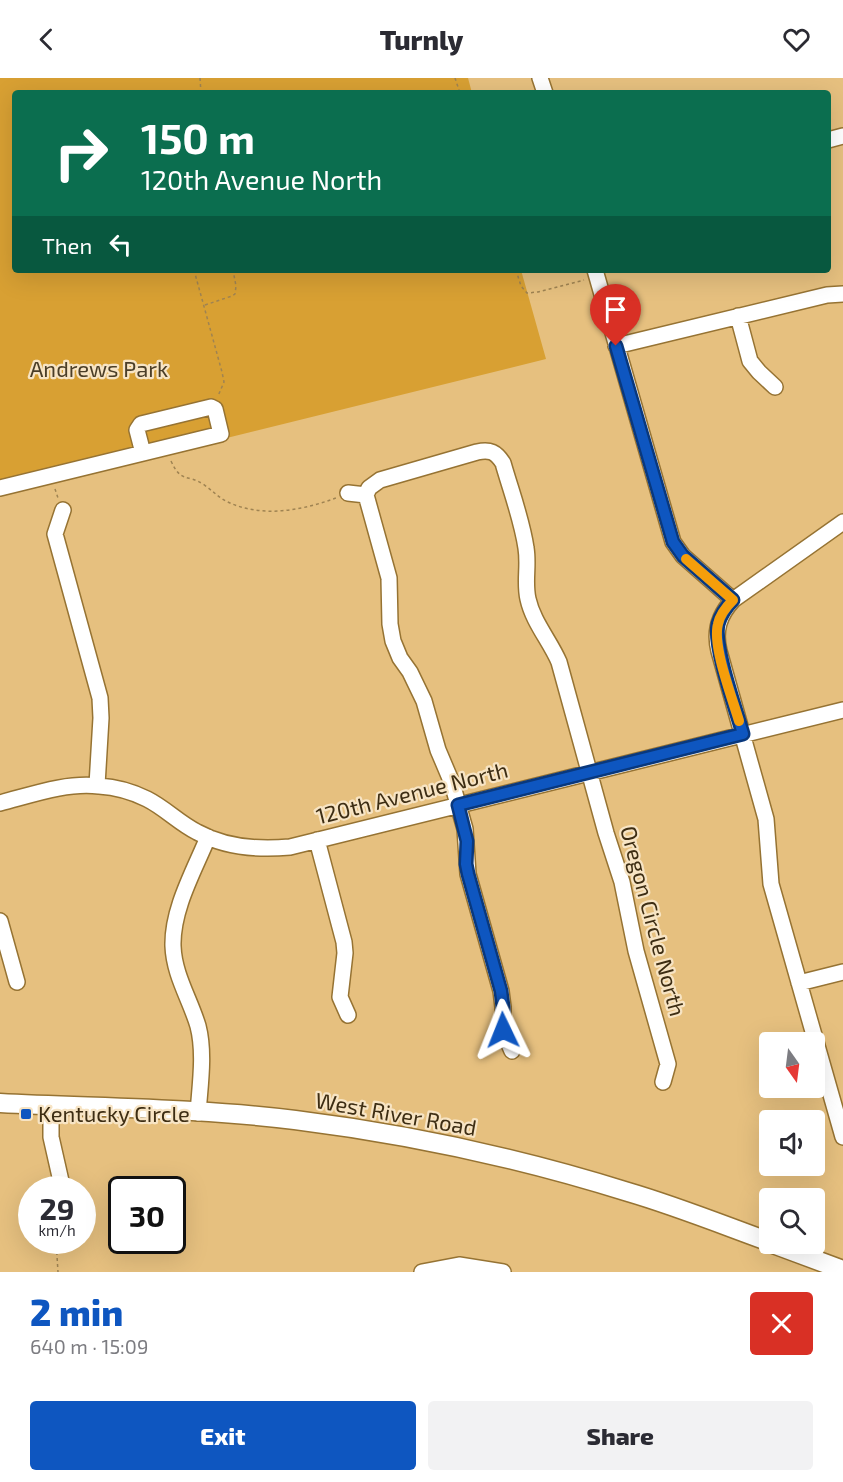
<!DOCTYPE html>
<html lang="en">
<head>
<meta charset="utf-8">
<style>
  body { margin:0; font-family:"Exo 2",sans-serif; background:#f2f2f3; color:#2b2b33; height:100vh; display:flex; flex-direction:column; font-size:22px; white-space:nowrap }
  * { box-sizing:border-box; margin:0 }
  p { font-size:20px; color:#7c7c81 }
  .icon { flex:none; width:33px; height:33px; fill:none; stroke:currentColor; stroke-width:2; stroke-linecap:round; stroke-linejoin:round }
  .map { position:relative; height:1194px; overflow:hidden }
  .side { display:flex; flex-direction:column; background:#fff; flex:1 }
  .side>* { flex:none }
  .guide { position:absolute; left:12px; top:12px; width:819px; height:183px; border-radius:6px; box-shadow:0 6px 24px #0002; background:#0b6e4f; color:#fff; overflow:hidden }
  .needle { width:39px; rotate:166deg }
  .controls { position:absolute; left:759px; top:954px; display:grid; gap:12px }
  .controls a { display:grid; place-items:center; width:66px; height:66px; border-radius:6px; background:#fff; box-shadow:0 6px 24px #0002; font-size:30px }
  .speed { position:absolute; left:18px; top:1098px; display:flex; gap:12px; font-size:30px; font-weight:700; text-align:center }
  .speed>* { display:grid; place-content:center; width:78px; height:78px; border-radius:50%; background:#fff; box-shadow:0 6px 24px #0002; line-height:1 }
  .speed small { font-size:15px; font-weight:400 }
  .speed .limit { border:3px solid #111; border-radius:9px; background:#fff; color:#111 }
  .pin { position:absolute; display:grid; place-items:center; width:51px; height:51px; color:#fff; margin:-62px -26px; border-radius:50% 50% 50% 0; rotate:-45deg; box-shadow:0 0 6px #0007 }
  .pin .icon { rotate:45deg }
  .me { position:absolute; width:66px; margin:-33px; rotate:358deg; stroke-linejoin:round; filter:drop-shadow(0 0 4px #0008) }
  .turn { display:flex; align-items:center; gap:21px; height:126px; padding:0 30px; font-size:27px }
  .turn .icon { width:78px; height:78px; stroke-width:2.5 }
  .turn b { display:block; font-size:42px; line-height:51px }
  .then { display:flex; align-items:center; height:57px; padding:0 30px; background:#0003; gap:12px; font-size:22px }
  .round { display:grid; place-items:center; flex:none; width:63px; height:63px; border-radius:6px; background:#f2f2f3 }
  .headline { display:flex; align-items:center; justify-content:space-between; height:102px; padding:0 30px }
  h1 { font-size:36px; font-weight:800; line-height:45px; color:#0e56c0 }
  .action { display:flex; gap:12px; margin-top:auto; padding:12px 30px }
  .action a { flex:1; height:69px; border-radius:6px; background:#0e56c0; color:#fff; font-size:24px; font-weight:800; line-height:69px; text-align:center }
  .action a+a { background:#f2f2f3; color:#2b2b33 }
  header { display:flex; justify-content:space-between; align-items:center; height:78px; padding:0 30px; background:#fff; font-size:27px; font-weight:800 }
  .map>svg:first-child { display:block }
  .green { fill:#d8a033 }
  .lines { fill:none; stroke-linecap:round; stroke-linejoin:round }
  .minor-casing { stroke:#967333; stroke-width:18 }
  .major-casing { stroke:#967333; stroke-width:21 }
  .path { stroke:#9f8352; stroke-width:1.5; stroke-dasharray:3 3; stroke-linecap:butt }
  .minor { stroke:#fff; stroke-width:15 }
  .major { stroke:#fff; stroke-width:18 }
  .route-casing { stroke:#09387d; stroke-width:15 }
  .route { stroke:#0e56c0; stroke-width:10 }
  .slow { stroke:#f59e0b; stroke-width:10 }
  .poi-dot { fill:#0e56c0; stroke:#f7e4c4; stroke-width:2 }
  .labels { text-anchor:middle; stroke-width:4.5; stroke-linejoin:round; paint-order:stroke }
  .park-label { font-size:22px; fill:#4b3e27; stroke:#f7e4c4 }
  .street-label { font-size:22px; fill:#3d2d13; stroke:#f7e4c4 }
  .poi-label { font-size:22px; fill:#3d2d13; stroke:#f7e4c4; text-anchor:start }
</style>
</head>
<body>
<header><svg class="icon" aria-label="back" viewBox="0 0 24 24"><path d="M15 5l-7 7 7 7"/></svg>Turnly<svg class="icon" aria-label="heart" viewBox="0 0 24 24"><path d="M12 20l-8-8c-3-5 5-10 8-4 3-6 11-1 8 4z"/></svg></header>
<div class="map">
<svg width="843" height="1194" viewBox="0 0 843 1194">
  <rect width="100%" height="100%" fill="#e6c07f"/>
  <path class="green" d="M0 0H468L472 15H15V192H521L546 281 0 416Z"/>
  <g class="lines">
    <g class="minor-casing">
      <path id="minor" d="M540 0 545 15
        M828 62 843 58
        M595 192 673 464 683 478 733 522
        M738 238 750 283 759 294 775 309
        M616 268 827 217 843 216
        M0 410 221 356 215 331 211 329 141 346 137 352 143 375
        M348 415 366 417 369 410 380 402 477 374C490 371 496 374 503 385 511 413 522 442 526 470 529 488 524 504 528 521 533 544 550 563 559 584L606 755 622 804 636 873 668 986 663 1004
        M366 417 389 500 390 546 393 563 400 580 410 594 424 623 438 672 452 705 465 751 468 796 501 913 503 929V952L512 973
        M63 432 55 456 100 620 101 640 97 707
        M843 444 733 522C719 537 714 553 719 573L766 741 771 806 843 1059
        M0 725C31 717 66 704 99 708 115 709 133 714 147 721 165 730 179 745 197 754 226 770 258 772 290 769L843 632
        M317 762 344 864 345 875 340 919 348 937
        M0 843 17 904
        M799 905 843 894
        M51 1028V1059L63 1112
        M198 1035C200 1007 205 975 198 948 190 921 174 897 173 868 172 831 194 793 208 759
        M422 1194 459 1187 503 1194"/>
    </g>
    <g class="major-casing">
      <path id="major" d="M0 1025C97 1030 199 1030 295 1042 407 1056 520 1080 628 1114 676 1128 723 1147 770 1164
        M773 1166 843 1192"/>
    </g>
    <path class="path" d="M200 0 201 15
      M455 0 460 15
      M194 192 222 294 224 304 218 318
      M516 192 521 208 527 215 538 214 584 202
      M205 227 232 218 235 216 236 208 233 192
      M171 383C181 405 187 396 203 406 213 413 220 421 230 425 264 440 303 432 336 420
      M55 411 58 420
      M56 1162 58 1194"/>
    <use href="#minor" class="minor"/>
    <use href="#major" class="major"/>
  </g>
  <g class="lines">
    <g class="route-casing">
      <path id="route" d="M503 952V929L501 913 468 796 466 786 467 763 458 727 743 656C736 632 713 567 718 546 721 536 726 529 733 522L683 478 673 464 616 268"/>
    </g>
    <use href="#route" class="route"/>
    <path class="slow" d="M686 481 733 522C726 529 720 536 718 546 712 568 732 619 739 643"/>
  </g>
  <rect class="poi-dot" x="20" y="1030" width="12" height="12" rx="3"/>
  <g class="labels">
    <g class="park-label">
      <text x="99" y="299">Andrews Park</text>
    </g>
    <g class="street-label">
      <text transform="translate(412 715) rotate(-14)" y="8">120th Avenue North</text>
      <text transform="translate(653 843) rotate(75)" y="8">Oregon Circle North</text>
      <text transform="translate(396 1036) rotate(10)" y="8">West River Road</text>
    </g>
    <g class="poi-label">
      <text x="38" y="1044">Kentucky Circle</text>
    </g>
  </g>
</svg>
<div class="controls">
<a><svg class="needle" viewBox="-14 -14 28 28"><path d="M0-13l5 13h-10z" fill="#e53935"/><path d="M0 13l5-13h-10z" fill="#7c7c81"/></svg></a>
<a><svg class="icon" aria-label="sound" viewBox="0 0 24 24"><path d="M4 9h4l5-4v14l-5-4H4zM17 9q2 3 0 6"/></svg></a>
<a><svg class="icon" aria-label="search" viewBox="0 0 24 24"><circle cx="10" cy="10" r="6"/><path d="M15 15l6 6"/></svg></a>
</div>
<div class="speed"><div>29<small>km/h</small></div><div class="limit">30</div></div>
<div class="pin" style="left:616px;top:268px;background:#d93025"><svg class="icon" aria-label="arrive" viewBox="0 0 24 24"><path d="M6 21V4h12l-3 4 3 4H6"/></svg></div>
<svg class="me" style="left:503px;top:952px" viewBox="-20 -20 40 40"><path d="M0-17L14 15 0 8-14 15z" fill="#0e56c0" stroke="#fff" stroke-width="4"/></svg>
<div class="guide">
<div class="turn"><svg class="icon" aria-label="right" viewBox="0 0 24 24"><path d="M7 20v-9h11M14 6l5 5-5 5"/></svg><div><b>150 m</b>120th Avenue North</div></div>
<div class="then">Then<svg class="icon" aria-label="left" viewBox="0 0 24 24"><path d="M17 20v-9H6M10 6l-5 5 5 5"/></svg></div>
</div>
</div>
<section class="side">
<div class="headline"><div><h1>2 min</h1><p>640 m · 15:09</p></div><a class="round" style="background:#d93025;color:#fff"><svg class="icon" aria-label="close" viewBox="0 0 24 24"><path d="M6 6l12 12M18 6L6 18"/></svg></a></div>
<div class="action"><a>Exit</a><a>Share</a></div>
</section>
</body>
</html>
